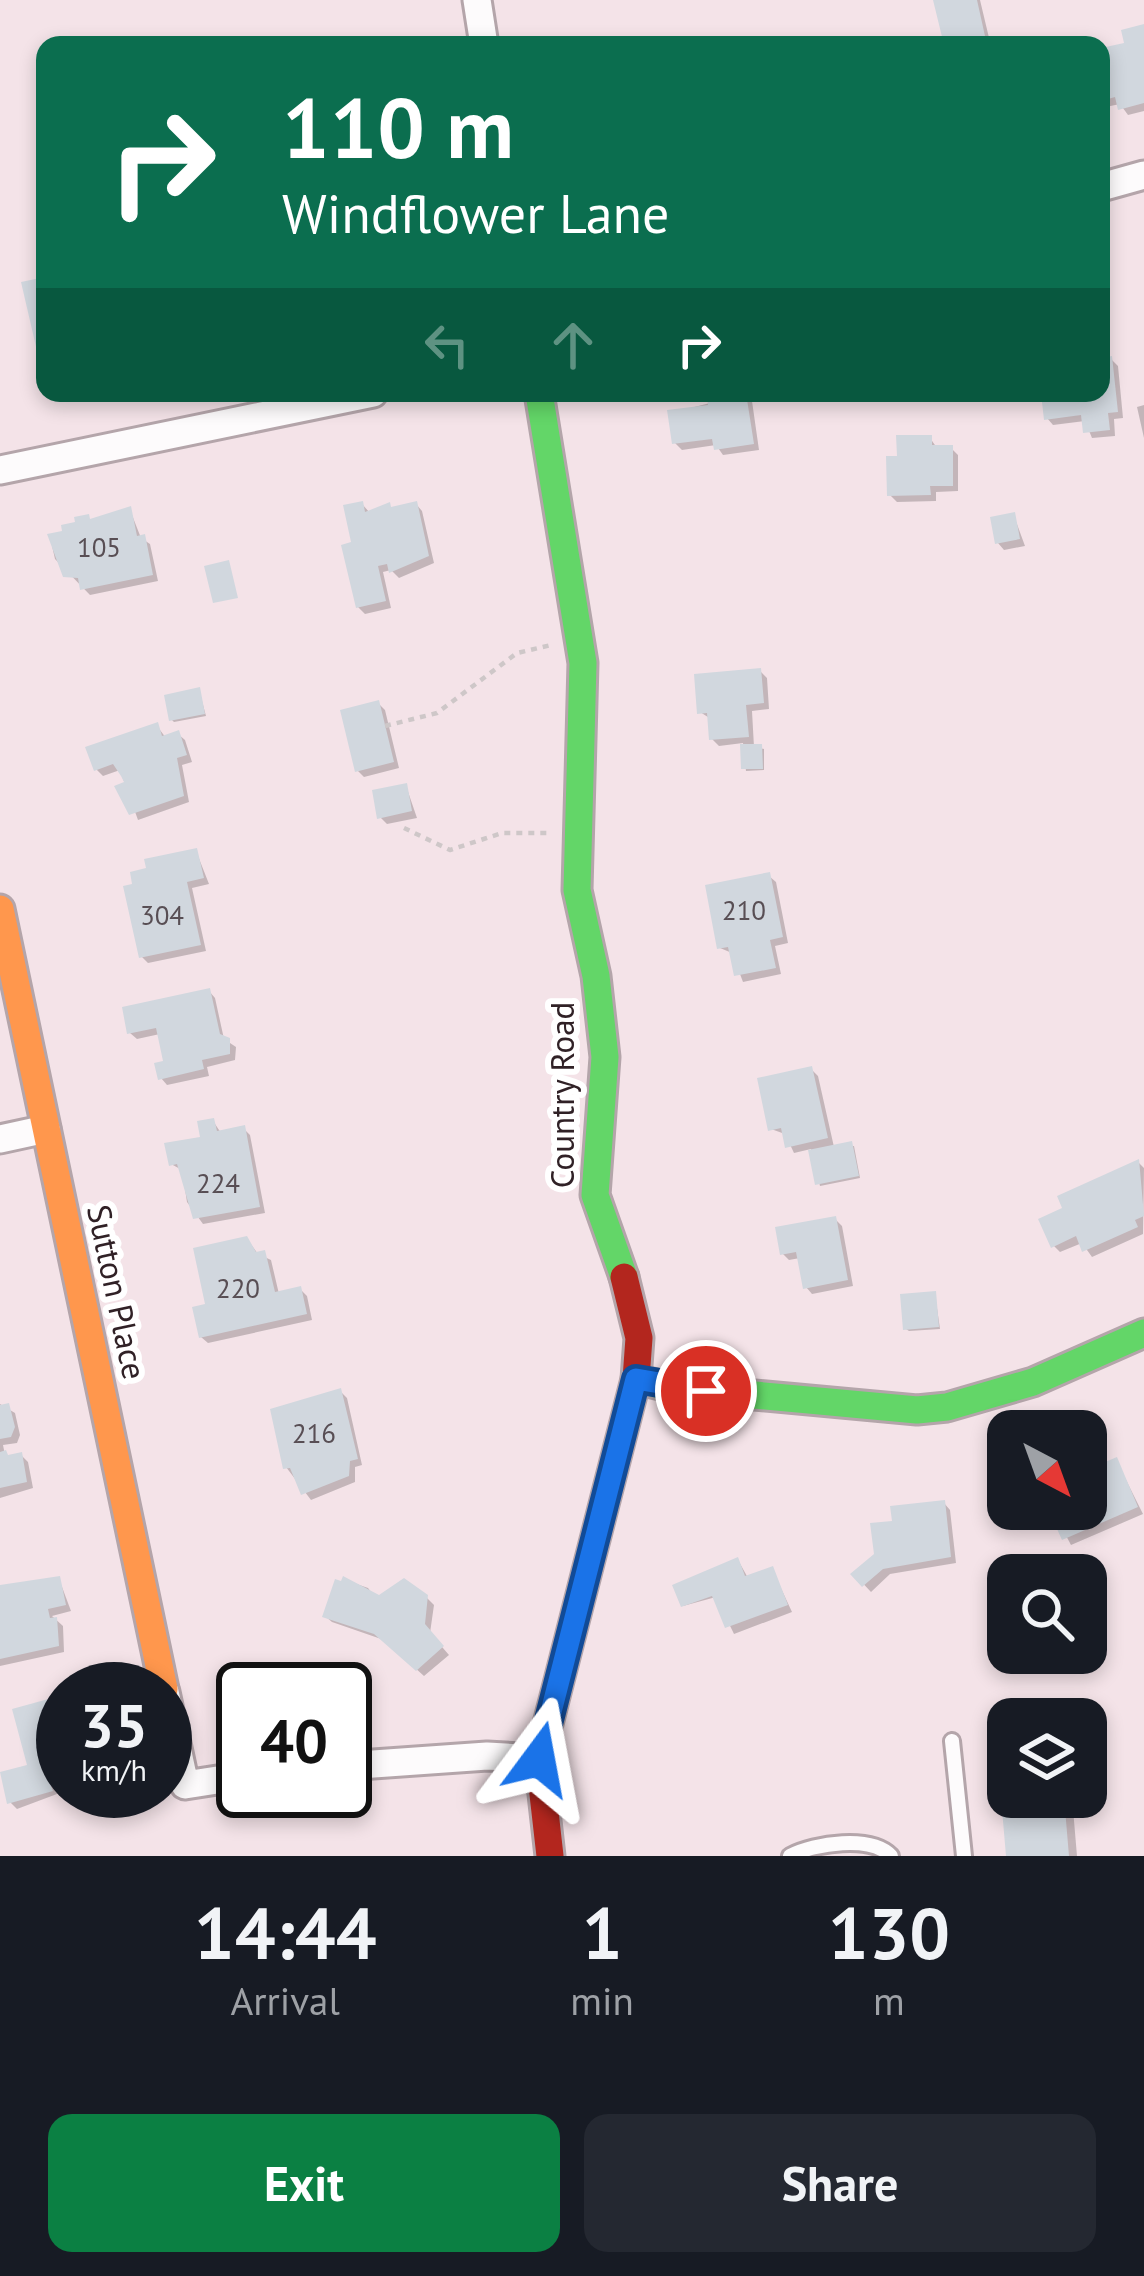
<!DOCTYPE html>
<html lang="en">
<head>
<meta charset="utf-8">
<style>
  body { margin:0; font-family:"PT Sans",sans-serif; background:#242831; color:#f1f3f6; height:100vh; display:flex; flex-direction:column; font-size:45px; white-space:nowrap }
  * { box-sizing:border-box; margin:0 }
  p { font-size:39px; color:#9ea1a6 }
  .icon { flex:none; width:66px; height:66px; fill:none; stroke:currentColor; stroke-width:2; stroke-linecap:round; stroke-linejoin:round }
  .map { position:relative; height:1856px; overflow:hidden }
  .sheet { display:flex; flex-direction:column; background:#171b24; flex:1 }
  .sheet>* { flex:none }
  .hud { position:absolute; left:36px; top:36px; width:1074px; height:366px; border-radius:24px; box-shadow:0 6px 18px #0003; background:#0b6e4f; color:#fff; overflow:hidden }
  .needle { width:78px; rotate:139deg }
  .controls { position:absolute; left:987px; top:1410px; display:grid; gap:24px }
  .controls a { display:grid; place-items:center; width:120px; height:120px; border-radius:24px; background:#171b24; box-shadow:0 6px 18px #0003; font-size:60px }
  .speed { position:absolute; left:36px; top:1662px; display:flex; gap:24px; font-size:60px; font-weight:700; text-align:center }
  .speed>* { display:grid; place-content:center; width:156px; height:156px; border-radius:50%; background:#171b24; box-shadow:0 6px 18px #0003; line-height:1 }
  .speed small { font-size:30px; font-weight:400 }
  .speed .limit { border:6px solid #111; border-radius:18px; background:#fff; color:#111 }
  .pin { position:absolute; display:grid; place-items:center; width:102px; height:102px; color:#fff; margin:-51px; border:6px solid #fff; border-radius:50%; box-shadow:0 3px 12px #0007 }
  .me { position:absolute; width:132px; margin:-66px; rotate:13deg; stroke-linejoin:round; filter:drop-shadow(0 0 9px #0008) }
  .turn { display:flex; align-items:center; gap:42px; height:252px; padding:0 48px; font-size:54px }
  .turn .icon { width:156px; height:156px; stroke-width:2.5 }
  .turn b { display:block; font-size:84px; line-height:102px }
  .lanes { display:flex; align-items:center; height:114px; padding:0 48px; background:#0003; justify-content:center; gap:60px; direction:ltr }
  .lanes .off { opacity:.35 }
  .eta { display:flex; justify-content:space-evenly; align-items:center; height:204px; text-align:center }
  .eta b { font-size:72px; font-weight:700; line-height:84px }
  .primary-button { display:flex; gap:24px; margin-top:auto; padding:24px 48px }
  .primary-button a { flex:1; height:138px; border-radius:24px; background:#0b8043; color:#fff; font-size:48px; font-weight:700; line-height:138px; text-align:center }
  .primary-button a+a { background:#242831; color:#f1f3f6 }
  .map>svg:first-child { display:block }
  .shadow { fill:#0003 }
  .building { fill:#d1d7de }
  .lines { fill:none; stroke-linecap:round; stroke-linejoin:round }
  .lane-casing { stroke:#b4a5aa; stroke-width:20 }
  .street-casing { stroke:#b4a5aa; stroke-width:33 }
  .fast-casing { stroke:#b4a5aa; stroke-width:33 }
  .slow-casing { stroke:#b4a5aa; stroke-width:33 }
  .jam-casing { stroke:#b4a5aa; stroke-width:33 }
  .path { stroke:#cec7c8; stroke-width:4.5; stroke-dasharray:6 6; stroke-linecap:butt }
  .lane { stroke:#fdfbfc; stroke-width:14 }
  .street { stroke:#fdfbfc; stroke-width:27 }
  .fast { stroke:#63d668; stroke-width:27 }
  .slow { stroke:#ff974d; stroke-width:27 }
  .jam { stroke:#b3261e; stroke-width:27 }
  .route-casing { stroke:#114b97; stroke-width:30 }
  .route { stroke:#1a73e8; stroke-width:21 }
  .labels { text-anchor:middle; stroke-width:12; stroke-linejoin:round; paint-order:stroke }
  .number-label { font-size:27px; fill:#584e54 }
  .street-label { font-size:33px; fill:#302126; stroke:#fff }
</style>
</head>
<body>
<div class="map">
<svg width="1144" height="1856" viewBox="0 0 1144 1856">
  <rect width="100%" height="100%" fill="#f4e3e8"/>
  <path class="shadow" d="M936 0H980L990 42 948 45Z
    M1144 27V111L1128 115 1120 104 1101 108V51L1127 45Z
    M1111 359 1118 366 1123 418 1114 419 1115 436 1092 438 1085 421 1053 425 1047 418 1044 393H1101V361Z
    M745 394 752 401 759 450 723 455 716 445 682 450 675 443 671 413Z
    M1144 405V438L1137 407Z
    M930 438 937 448H951L958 455V491L936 492V501L897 502 890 495 900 459Z
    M362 504 370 513 416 504 422 511 434 563 399 578 391 570 383 572 391 608 365 614 358 607 355 545Z
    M130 510 141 538 150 544 158 581 90 595 55 559 50 537Z
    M1014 516 1025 546 1004 550 998 543Z
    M760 671 767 678 769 709 752 711 754 747 764 749V770L746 771 743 743 719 746 712 739 711 719 700 712Z
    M199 690 206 716 174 722 171 719Z
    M378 703 385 710 399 768 364 777 357 770Z
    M157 726 166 738 178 734 185 740 192 762 182 765 189 802 138 820 120 770 103 776 96 769Z
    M406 786 417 818 387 824 380 817Z
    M196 851 209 884 192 888 206 951 148 963 142 957Z
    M769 876 776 882 788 943 775 946 781 974 743 982 732 953 720 948Z
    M209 991 215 998 224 1039 236 1047 235 1060 207 1067 209 1076 167 1085 161 1078 167 1063 160 1034 137 1039 130 1033Z
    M811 1069 818 1076 834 1147 854 1146 860 1178 820 1186 811 1149 794 1153 785 1134 771 1129Z
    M213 1121 221 1133 244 1129 250 1135 265 1213 203 1224 187 1202 182 1170 171 1164 203 1139Z
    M1138 1162 1144 1168 1143 1234 1092 1257 1082 1243 1060 1252 1054 1246Z
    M835 1219 842 1226 853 1286 812 1294 806 1287 800 1258 789 1260 782 1253Z
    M247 1239 258 1254 271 1260 279 1294 300 1289 307 1296 312 1320 208 1343 201 1337Z
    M935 1294 940 1329 909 1331 906 1329Z
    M341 1392 347 1398 362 1465 355 1467V1482L311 1500 286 1467Z
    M0 1404 15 1413 20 1435 17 1443 3 1445 5 1455H21L28 1462 33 1488 0 1498Z
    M1116 1460 1143 1514 1071 1545 1052 1509H1086V1473Z
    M944 1503 950 1510 956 1563 890 1574 871 1592 855 1575 877 1555 895 1523Z
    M738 1560 748 1578 772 1569 792 1612 734 1634 716 1597 683 1606Z
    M59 1579 71 1611 52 1616 63 1626 64 1652 0 1666V1589Z
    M345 1580 368 1588 374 1596 426 1597 434 1605 430 1633 449 1655 424 1676 384 1640 332 1622 325 1616Z
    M63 1698 65 1791 17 1809 10 1802Z
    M1055 1714 1060 1719H1008V1797H1072L1077 1856H1009L997 1719Z"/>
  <path class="building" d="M933 0H977L985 36 944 45Z
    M1144 24V103L1118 110 1115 97 1101 101V48L1124 43 1121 30Z
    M45 277V349L37 351 21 282Z
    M1112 356 1118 412 1108 413 1110 430 1083 433 1081 415 1044 420 1041 393H1101V358Z
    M746 393 754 444 714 450 712 439 672 444 667 410 708 405 707 397Z
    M896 435H932V445H953V486H930L931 495 887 496 886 456H897Z
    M363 501 365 512 390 502 391 507 417 501 429 556 389 573 387 564 378 566 386 601 356 608 341 545 351 542 343 505Z
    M131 506 137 536 145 534 153 575 80 590 78 578 63 577 47 534 62 531 61 525 75 522 74 517 89 514 90 519Z
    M1015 512 1020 539 995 544 990 517Z
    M229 560 238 598 213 603 204 566Z
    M761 668 764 703 746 705 749 737 709 740 707 713 697 714 694 674Z
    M200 687 205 714 169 721 164 695Z
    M379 700 394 762 355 772 340 710Z
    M158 722 162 736 179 730 187 755 177 758 184 796 129 815 114 786 124 782 121 776 113 764 94 771 85 747Z
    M740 744H762L763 769H741Z
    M407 783 412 811 377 819 372 790Z
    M197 848 204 878 187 882 201 945 139 958 123 886 132 884 130 872 146 868 144 859Z
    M770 872 783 937 770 940 776 968 734 976 728 947 717 949 705 885Z
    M210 988 220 1034 230 1038V1054L202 1060 204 1069 158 1080 154 1063 163 1061 156 1028 127 1034 122 1007Z
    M812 1066 828 1138 785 1148 781 1128 768 1131 757 1078Z
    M214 1118 217 1131 245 1125 260 1207 193 1219 177 1164 169 1166 164 1143 200 1137 197 1121Z
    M852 1141 859 1176 815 1185 808 1150Z
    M1139 1159 1144 1216 1135 1220 1138 1227 1082 1252 1076 1236 1051 1248 1038 1219 1062 1208 1057 1196Z
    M836 1216 848 1280 803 1289 796 1252 780 1255 775 1227Z
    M247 1236 256 1252 265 1250 275 1292 301 1286 307 1314 199 1338 192 1307 205 1304 193 1248Z
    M936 1291 939 1327 903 1330 900 1294Z
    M341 1388 358 1459 350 1461 349 1476 301 1495 290 1468 283 1469 270 1409Z
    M9 1403 15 1427 11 1437 0 1439V1405Z
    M6 1450 8 1455 22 1452 27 1482 0 1488V1452Z
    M1117 1457 1138 1507 1062 1540 1048 1509H1086V1470Z
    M945 1500 951 1557 883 1569 862 1587 850 1574 874 1554 870 1523 892 1521 890 1506Z
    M738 1557 745 1576 773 1566 788 1605 725 1628 712 1596 681 1607 672 1585Z
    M60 1576 66 1605 48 1609 50 1618 57 1617 59 1646 0 1659V1585Z
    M343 1576 379 1595 404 1578 428 1595 425 1624 444 1646 416 1671 374 1634 322 1617 335 1579 341 1581Z
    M63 1695V1782L51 1786 53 1791 7 1804 0 1772 27 1765 12 1709Z
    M1056 1711 1057 1719H1008V1797H1064L1069 1856H1006L994 1716Z"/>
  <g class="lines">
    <g class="lane-casing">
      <path id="lane" d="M952 1741 964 1856
        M790 1856C815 1843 871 1835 891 1856"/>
    </g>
    <g class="street-casing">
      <path id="street" d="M477 0 484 45
        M1101 187 1144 175
        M0 470 373 393
        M0 1139 46 1129
        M165 1692 185 1785 243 1776
        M345 1766 487 1756 539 1759"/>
    </g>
    <g class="fast-casing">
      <path id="fast" d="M539 393 583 663 577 890 596 976 605 1057 595 1195 624 1277
        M636 1379 668 1387 917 1410 947 1407 1033 1382 1144 1333"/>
    </g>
    <g class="slow-casing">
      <path id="slow" d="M0 909 164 1689"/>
    </g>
    <g class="jam-casing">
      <path id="jam" d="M550 1856 539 1759 636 1379 639 1338 624 1277"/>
    </g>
    <path class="path" d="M385 726 437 713 517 653 551 645
      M404 828 450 850 502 833H547"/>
    <use href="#lane" class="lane"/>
    <use href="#street" class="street"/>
    <use href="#fast" class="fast"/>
    <use href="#slow" class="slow"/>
    <use href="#jam" class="jam"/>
  </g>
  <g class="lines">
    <g class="route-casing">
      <path id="route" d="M539 1759 636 1379 706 1391"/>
    </g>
    <use href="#route" class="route"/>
  </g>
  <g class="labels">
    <g class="number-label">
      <text x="99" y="557">105</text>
      <text x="744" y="920">210</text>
      <text x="162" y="925">304</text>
      <text x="218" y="1193">224</text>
      <text x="238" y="1298">220</text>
      <text x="314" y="1443">216</text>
    </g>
    <g class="street-label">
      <text transform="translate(562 1095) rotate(-90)" y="12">Country Road</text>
      <text transform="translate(117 1292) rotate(78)" y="12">Sutton Place</text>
    </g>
  </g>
</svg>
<div class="controls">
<a><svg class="needle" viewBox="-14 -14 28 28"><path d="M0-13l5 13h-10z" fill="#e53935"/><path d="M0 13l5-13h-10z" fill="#9ea1a6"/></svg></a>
<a><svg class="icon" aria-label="search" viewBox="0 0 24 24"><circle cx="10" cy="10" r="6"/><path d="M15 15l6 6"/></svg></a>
<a><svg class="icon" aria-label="layers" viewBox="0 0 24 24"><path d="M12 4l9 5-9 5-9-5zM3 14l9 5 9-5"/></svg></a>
</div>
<div class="speed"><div>35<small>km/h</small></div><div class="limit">40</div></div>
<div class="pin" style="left:706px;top:1391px;background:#d93025"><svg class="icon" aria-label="arrive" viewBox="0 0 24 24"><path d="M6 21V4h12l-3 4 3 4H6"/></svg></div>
<svg class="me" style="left:539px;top:1759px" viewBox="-20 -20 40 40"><path d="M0-17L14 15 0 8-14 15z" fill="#1a73e8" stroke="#fff" stroke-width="4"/></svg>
<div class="hud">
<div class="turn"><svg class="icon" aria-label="right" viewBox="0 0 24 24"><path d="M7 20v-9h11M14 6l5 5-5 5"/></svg><div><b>110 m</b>Windflower Lane</div></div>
<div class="lanes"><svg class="icon off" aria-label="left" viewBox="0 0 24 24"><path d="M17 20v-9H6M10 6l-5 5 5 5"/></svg><svg class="icon off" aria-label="ahead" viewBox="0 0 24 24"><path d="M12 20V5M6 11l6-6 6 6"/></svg><svg class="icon" aria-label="right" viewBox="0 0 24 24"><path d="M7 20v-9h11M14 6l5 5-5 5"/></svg></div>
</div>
</div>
<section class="sheet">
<div class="eta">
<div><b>14:44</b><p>Arrival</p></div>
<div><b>1</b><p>min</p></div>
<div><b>130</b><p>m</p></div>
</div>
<div class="primary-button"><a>Exit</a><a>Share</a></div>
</section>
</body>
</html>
